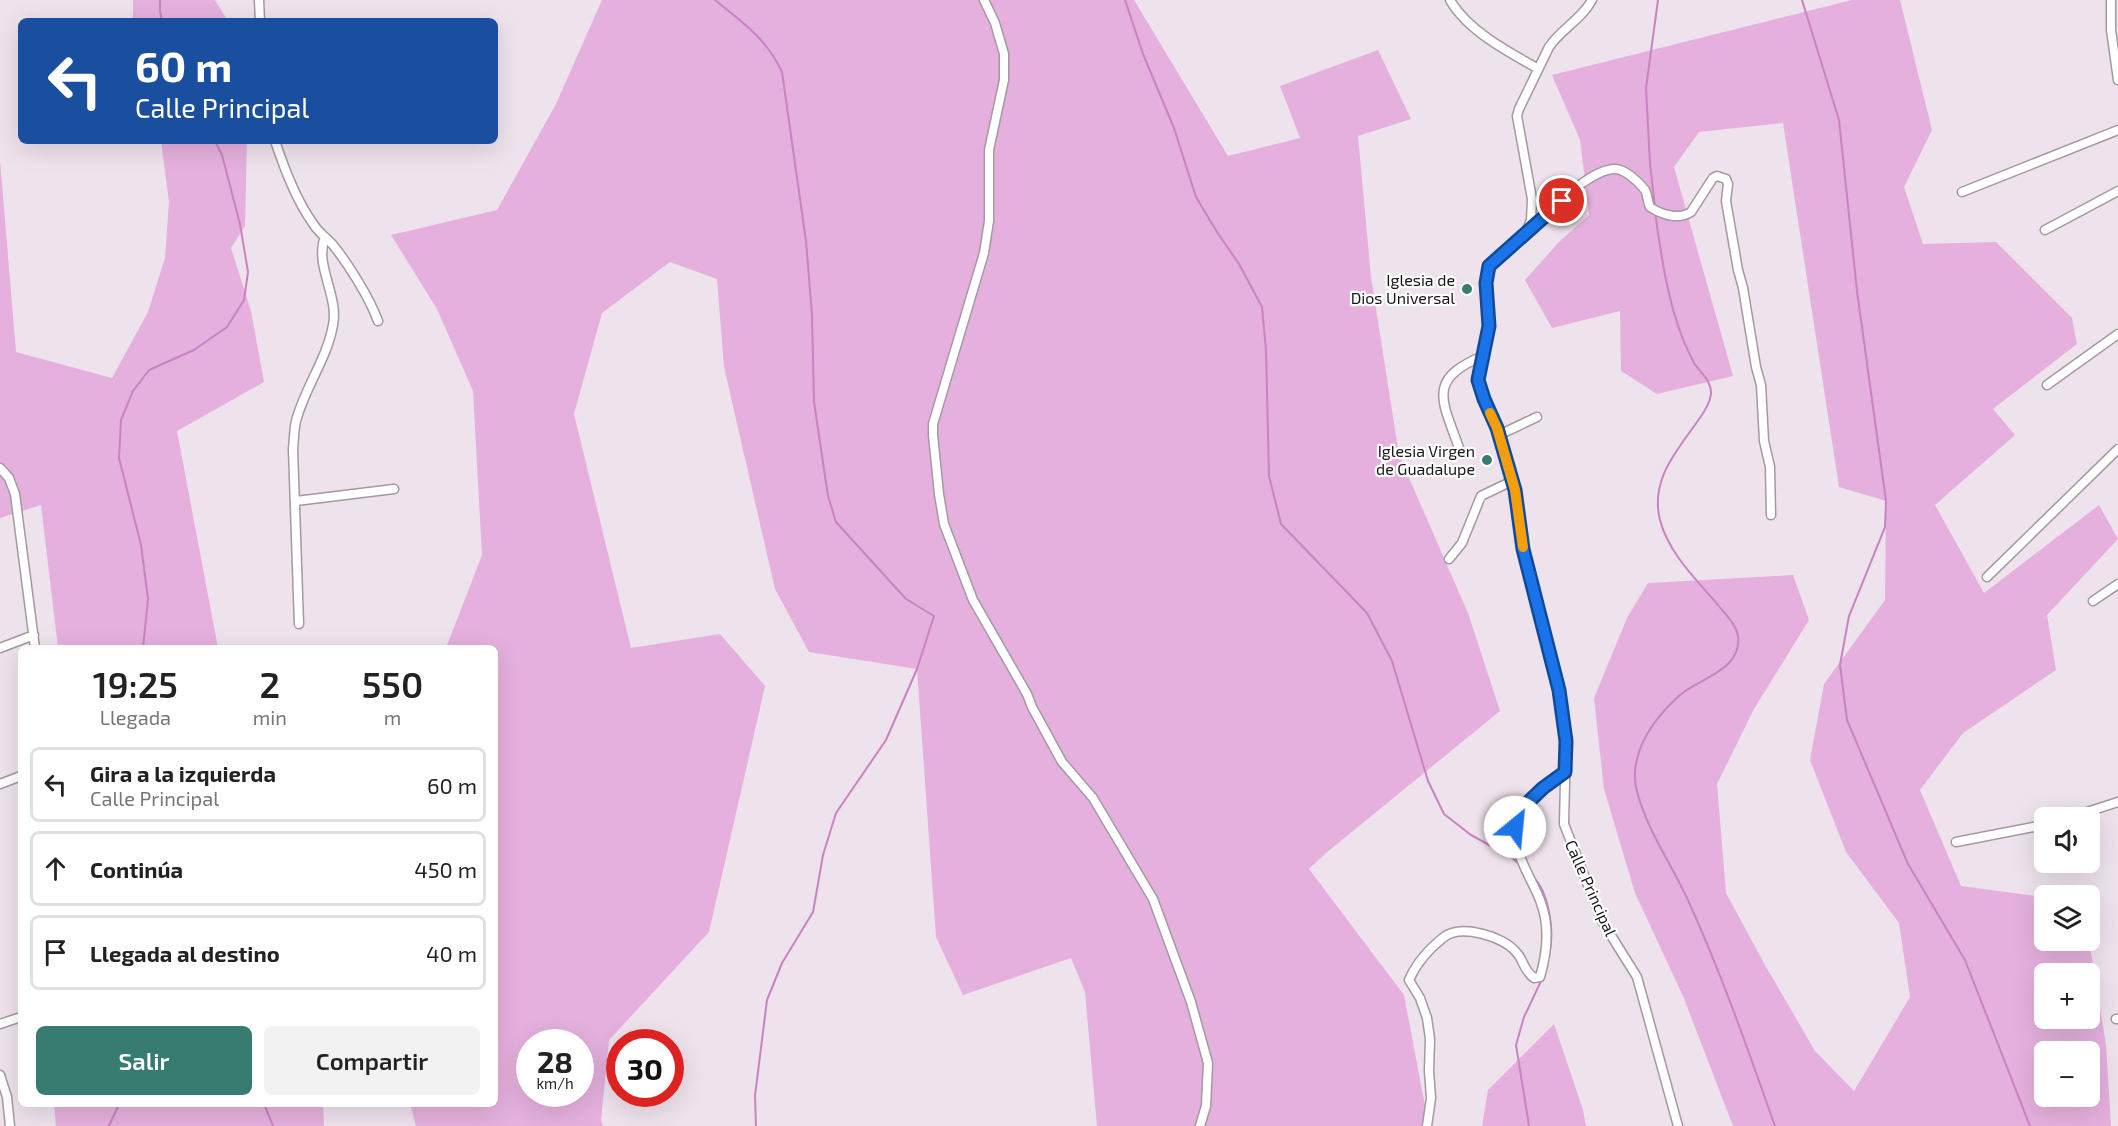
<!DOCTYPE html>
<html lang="es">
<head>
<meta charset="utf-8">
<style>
  body { margin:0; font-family:"Exo 2",sans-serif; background:#f2f2f2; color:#222; height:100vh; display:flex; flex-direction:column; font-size:22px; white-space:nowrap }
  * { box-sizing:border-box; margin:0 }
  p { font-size:20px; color:#767676 }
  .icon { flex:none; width:33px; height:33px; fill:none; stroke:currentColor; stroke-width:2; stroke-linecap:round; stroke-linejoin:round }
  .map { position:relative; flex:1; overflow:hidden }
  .drawer { position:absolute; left:18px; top:645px; width:480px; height:462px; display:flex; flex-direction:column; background:#fff; border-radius:9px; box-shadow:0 6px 24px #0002 }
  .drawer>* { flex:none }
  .hud { position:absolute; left:18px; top:18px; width:480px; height:126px; border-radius:9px; box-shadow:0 6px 24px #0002; background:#1a4fa0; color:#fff; overflow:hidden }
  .buttons { position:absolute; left:2034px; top:807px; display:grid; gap:12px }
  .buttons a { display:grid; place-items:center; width:66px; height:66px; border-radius:9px; background:#fff; box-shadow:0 6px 24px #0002; font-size:30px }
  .speed { position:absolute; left:516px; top:1029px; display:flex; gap:12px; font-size:30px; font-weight:700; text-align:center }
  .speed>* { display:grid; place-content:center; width:78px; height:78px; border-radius:50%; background:#fff; box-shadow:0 6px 24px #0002; line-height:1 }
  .speed small { font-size:15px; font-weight:400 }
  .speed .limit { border:9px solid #d22; background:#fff; color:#111 }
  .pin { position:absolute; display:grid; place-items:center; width:51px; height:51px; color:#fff; margin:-26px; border:3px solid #fff; border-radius:50%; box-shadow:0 2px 6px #0007 }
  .me { position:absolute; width:66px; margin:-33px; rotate:28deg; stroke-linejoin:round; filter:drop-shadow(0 0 4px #0008) }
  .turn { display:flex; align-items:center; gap:21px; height:126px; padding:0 18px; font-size:27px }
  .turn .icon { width:78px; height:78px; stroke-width:2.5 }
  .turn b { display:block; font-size:42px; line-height:51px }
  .eta { display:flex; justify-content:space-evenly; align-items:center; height:102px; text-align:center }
  .eta b { font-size:36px; font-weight:600; line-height:42px }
  .primary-button { display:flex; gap:12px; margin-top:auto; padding:12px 18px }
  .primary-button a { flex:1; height:69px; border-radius:9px; background:#387c71; color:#fff; font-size:24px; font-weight:600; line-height:69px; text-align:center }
  .primary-button a+a { background:#f2f2f2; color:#222 }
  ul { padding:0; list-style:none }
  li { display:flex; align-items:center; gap:18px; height:75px; margin:0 12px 9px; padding:0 6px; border:3px solid #e0e0e0; border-radius:9px }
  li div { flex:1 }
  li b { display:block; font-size:22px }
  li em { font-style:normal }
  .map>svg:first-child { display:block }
  .green { fill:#e5b0de; fill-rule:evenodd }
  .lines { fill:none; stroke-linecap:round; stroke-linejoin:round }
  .stream { stroke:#c983c1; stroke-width:2 }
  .street-casing { stroke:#a499a3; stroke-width:11 }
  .street { stroke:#fff; stroke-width:8 }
  .route-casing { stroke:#114b97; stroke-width:15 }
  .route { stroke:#1a73e8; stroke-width:10 }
  .slow { stroke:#f59e0b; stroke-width:10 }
  .poi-dot { fill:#387c71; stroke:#fff; stroke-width:2 }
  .labels { text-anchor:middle; stroke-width:4.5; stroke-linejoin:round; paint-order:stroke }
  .poi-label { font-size:16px; fill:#181417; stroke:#fff; text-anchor:end }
  .street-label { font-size:16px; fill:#181417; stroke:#fff }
</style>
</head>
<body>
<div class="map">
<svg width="2118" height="1126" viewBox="0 0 2118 1126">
  <rect width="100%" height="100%" fill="#eee2ec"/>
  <path class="green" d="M133 0H215L228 21H133Z
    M602 0H1134L1228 156 1300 138 1280 86 1378 50 1411 119 1358 136 1371 277 1399 455 1468 613 1500 711 1326 853 1309 869 1404 995 1425 1106 1422 1126H1097L1085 992 1071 958 963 995 936 937 917 669 809 652 775 589 724 367 717 279 670 262 602 313 574 414 631 648 720 634 765 686 709 932 609 1040 601 1120 603 1126H416L410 1104H495V648H446L482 555 473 391 437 309 391 235 497 210 556 104ZM530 1042H580V1094H530Z
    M1852 0H1900L1932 130 1904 187 1923 244 1996 242 2072 318 2077 344 1993 409 2015 435 1935 505 1984 593 2099 505 2118 539 2047 615 2056 670 1963 733 1920 790 1961 886 2044 897V940L2089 941 2106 1045 2111 1126H1733L1683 996 1635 893 1604 789 1594 698 1627 618 1648 583 1793 575 1809 620 1754 709 1717 784 1726 893 1765 965 1815 1051 1854 1091 1910 997 1899 923 1846 852 1810 760 1824 684 1885 600 1886 501 1839 487 1783 123 1699 132 1674 167 1733 376 1657 394 1621 371 1620 311 1552 328 1525 280 1559 242 1589 215 1580 140 1552 75ZM2044 974H2090V1018H2044ZM2044 1052H2090V1096H2044Z
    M161 141H247L245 226 231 248 251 311 264 382 177 431 218 648H58L41 505 0 518V160L16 352 112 378 148 312 165 258 169 202Z
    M1554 1024 1583 1110 1586 1126H1482L1488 1090Z
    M54 1104H323L324 1126H56Z"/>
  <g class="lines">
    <path class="stream" d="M160 0V11L162 21
      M715 0C743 23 766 38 782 72L806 241 812 315 814 402 828 496 836 522 906 599 934 616 917 669 886 740 836 813 823 855 813 912 782 963 767 1000 755 1096 756 1126
      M1125 0 1143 54 1174 128 1196 197 1217 232 1239 264 1262 307 1266 350 1269 476 1281 524 1367 613 1392 661 1428 781 1444 814 1471 835 1511 857 1520 865
      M1802 0 1839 120 1857 291 1886 501 1885 527 1849 616 1840 665 1847 720 1908 864 1965 960 2030 1126
      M1655 207 1650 164 1646 88 1658 0
      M1655 212C1661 254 1667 299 1683 339 1686 347 1690 355 1694 363 1700 372 1712 381 1711 394 1710 404 1703 414 1697 422 1676 452 1650 480 1660 520 1669 554 1696 579 1718 605 1725 614 1736 624 1738 636 1742 671 1699 678 1680 695 1661 712 1643 734 1637 759 1634 771 1634 783 1638 795 1648 831 1671 864 1687 898 1721 972 1748 1050 1775 1126
      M143 648 148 599 141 545 119 458 121 420 133 391 149 370 194 350 227 327 244 300 248 272 240 224 222 155 215 141
      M1533 877C1549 892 1555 933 1549 954
      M264 1104 273 1126
      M109 1126 119 1104
      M1529 1126 1516 1045 1524 1017 1542 979"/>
    <g class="street-casing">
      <path id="street" d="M259 0 260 21
        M984 0 995 23 1004 54V80L989 150V221L984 253 933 424V435L939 494 944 524 973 600 1027 694 1032 707 1062 762 1093 798 1153 899 1191 1002 1208 1063 1206 1106 1200 1126
        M1450 0C1467 30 1508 52 1537 68
        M1592 0C1582 19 1561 29 1549 47L1519 109 1517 116 1532 199 1531 220 1526 232 1492 262 1487 270 1486 283 1489 326 1480 371 1479 385 1497 428 1515 490 1523 549 1559 690 1566 741 1564 824 1602 921 1637 977 1678 1126
        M2111 0V30L2118 80
        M275 141C285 170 296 200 314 225 319 233 327 238 333 245 349 265 369 297 378 321
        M1962 192 2118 130
        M1529 230C1548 213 1589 169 1615 169 1625 169 1639 182 1645 190 1648 195 1647 201 1650 207 1662 215 1679 220 1691 212L1713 178 1717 176 1726 179 1728 184 1726 201 1738 270 1743 288 1756 367 1761 385 1764 441 1770 467 1771 515
        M2045 230 2118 191
        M2047 385 2118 334
        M1499 435 1537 417
        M1460 451C1444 403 1424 380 1483 356
        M0 468 9 478 15 494 35 648
        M296 501 394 489
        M1449 559 1462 543 1481 496 1512 481
        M1987 577 2118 449
        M2093 601 2118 584
        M299 624 293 449C294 440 294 429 296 421 305 387 327 359 333 325 339 296 314 265 325 237
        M0 648 34 635
        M0 784 21 776
        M2068 818 2118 802
        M1956 842 2044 825
        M2116 1019H2118
        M0 1024 21 1017
        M0 1075 7 1097 10 1126
        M1427 1126 1431 1098 1429 1071 1430 1039 1427 1018 1420 998 1409 980C1416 964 1430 948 1444 937 1461 924 1503 936 1516 952 1524 960 1523 970 1534 978L1540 977C1547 953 1550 927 1541 903 1531 874 1504 844 1520 812 1527 797 1551 781 1565 772"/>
    </g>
    <use href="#street" class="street"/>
  </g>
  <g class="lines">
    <g class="route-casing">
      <path id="route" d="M1515 827 1520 810 1543 788 1565 772 1566 741 1559 690 1523 549 1515 490 1497 428 1484 399 1478 380 1489 326 1486 283 1489 266 1562 201"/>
    </g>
    <use href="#route" class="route"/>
    <path class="slow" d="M1490 413 1497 428 1515 490 1523 547"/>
  </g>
  <g class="poi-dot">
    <circle cx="1467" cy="289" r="6"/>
    <circle cx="1487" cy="460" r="6"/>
  </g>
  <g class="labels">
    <g class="poi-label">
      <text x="1455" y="286">Iglesia de<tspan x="1455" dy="18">Dios Universal</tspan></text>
      <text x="1475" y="457">Iglesia Virgen<tspan x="1475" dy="18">de Guadalupe</tspan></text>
    </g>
    <g class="street-label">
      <text transform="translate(1591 888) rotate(66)" y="6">Calle Principal</text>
    </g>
  </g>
</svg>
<div class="buttons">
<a><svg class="icon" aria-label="sound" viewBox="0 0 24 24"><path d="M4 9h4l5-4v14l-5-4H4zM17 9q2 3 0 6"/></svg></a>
<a><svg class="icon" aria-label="layers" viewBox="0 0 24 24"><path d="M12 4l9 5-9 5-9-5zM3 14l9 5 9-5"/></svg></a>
<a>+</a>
<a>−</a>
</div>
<div class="speed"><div>28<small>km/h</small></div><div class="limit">30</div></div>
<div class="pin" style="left:1562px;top:201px;background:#d93025"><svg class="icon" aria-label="arrive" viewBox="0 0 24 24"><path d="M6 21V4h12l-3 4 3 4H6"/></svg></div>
<svg class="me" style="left:1515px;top:827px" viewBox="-20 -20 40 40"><circle r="19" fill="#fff"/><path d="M0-13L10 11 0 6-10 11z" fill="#1a73e8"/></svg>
<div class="hud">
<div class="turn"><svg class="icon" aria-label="left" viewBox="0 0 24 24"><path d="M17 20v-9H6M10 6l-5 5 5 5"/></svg><div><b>60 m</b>Calle Principal</div></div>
</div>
<section class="drawer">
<div class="eta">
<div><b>19:25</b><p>Llegada</p></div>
<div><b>2</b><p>min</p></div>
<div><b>550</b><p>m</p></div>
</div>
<ul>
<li><svg class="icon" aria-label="left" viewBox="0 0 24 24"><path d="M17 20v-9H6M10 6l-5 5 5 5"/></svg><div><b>Gira a la izquierda</b><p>Calle Principal</p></div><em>60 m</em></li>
<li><svg class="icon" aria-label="ahead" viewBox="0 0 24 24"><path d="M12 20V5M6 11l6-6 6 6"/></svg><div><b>Continúa</b></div><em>450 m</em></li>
<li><svg class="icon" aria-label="arrive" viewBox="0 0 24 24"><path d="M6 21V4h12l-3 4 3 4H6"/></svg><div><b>Llegada al destino</b></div><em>40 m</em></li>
</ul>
<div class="primary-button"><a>Salir</a><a>Compartir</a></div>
</section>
</div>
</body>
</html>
